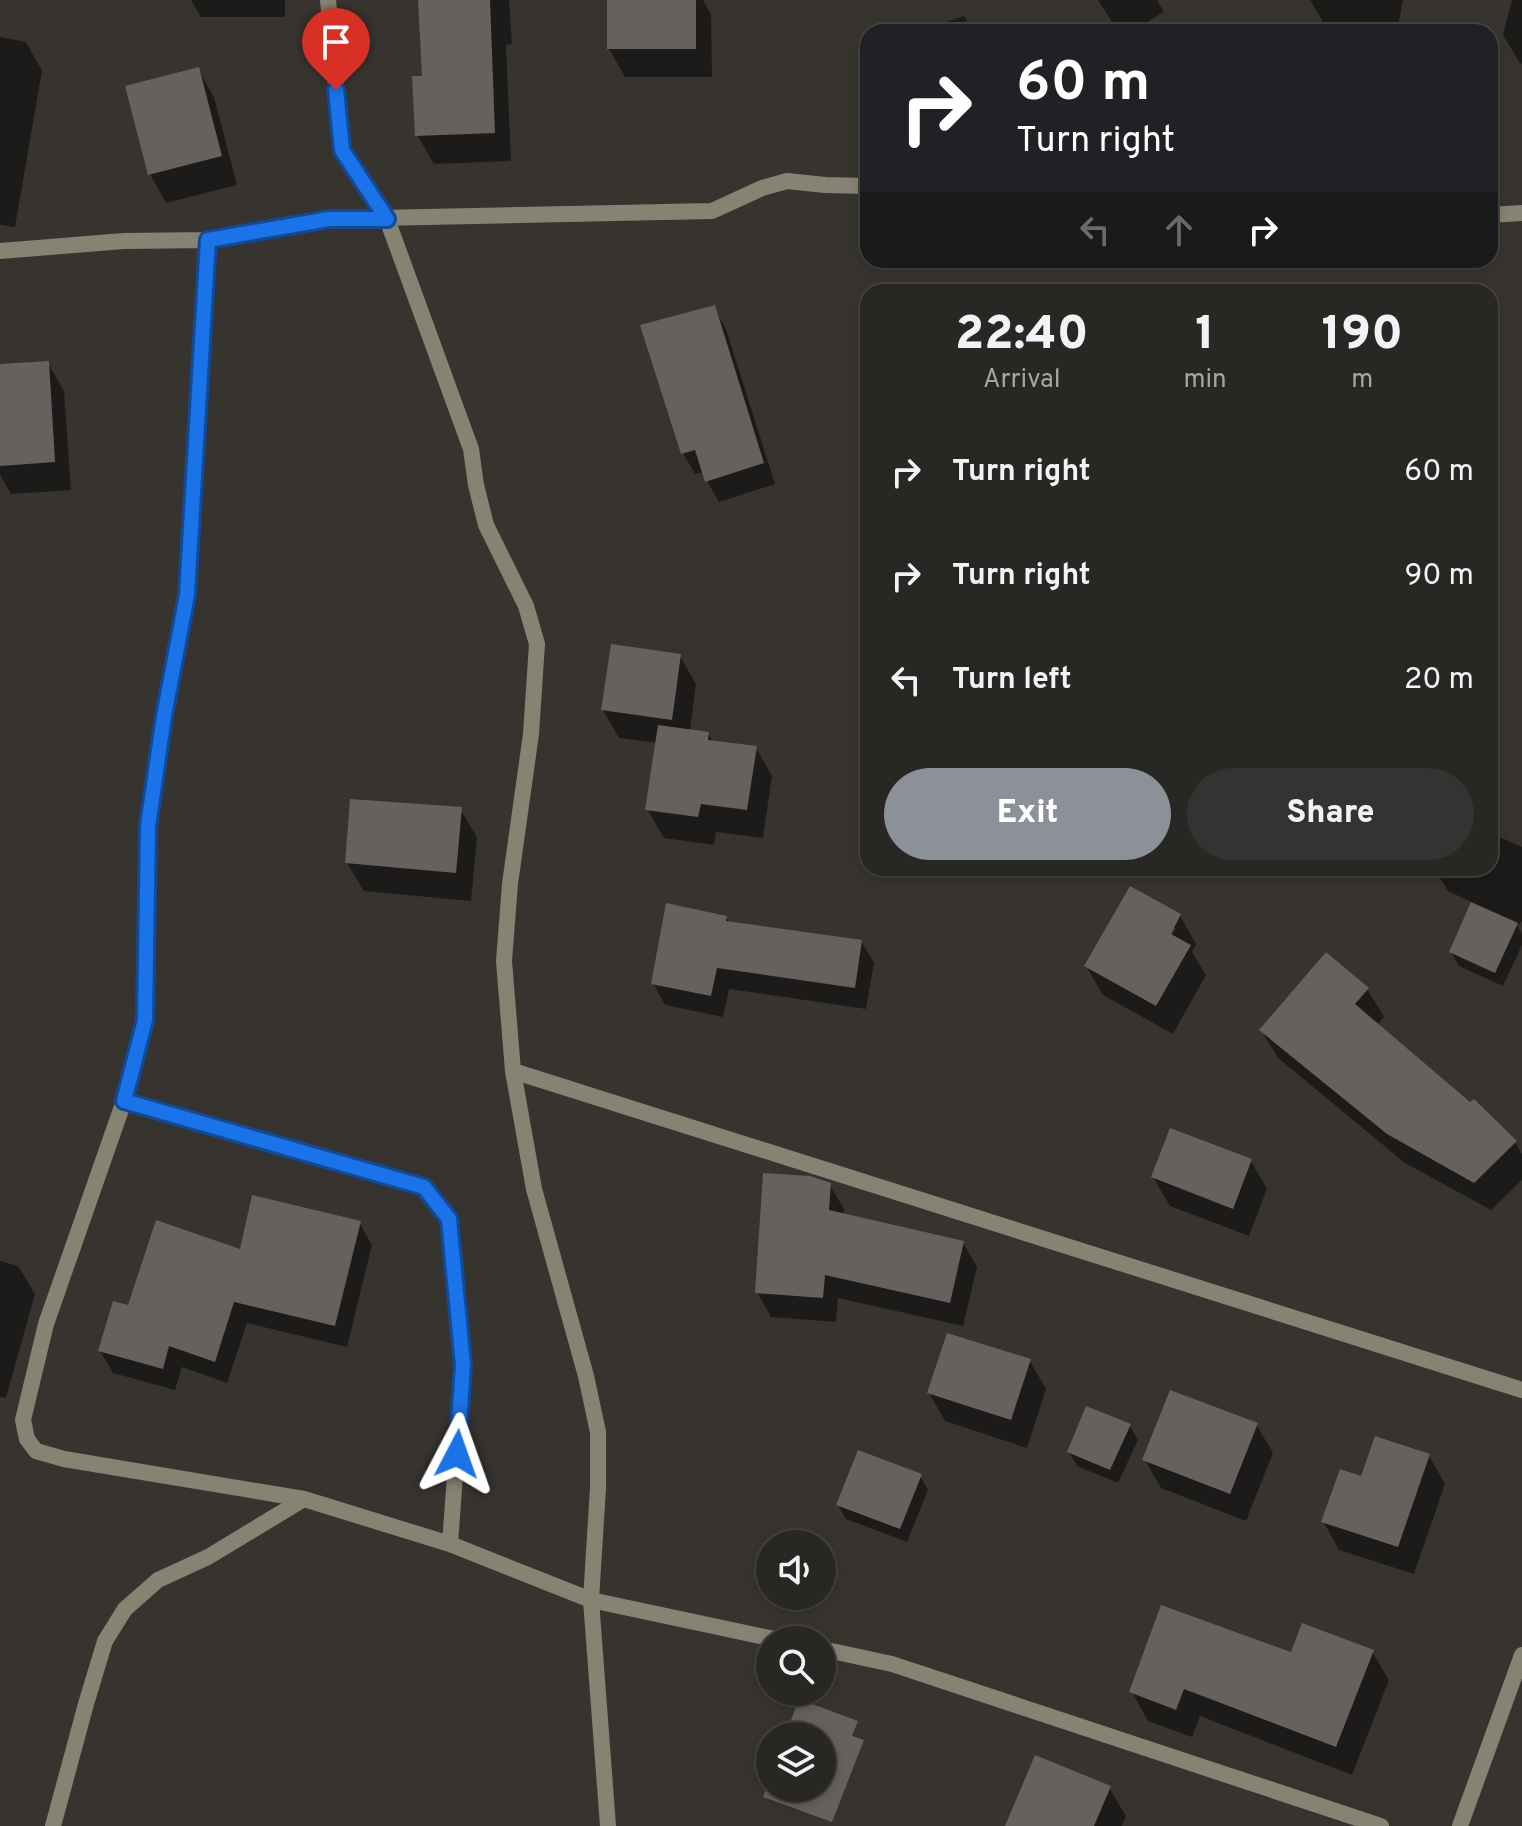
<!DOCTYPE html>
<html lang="en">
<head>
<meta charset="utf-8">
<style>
  body { margin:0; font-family:Overpass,sans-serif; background:#353331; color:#f1f3f6; height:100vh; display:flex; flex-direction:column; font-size:30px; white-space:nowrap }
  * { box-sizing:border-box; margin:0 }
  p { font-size:26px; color:#a5a5a6 }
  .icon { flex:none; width:44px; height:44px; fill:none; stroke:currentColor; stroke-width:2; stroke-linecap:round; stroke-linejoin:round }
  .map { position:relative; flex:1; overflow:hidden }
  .side { position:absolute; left:860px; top:284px; width:638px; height:592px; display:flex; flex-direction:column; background:#292724; border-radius:24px; box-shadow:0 4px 12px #0003,0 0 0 2px #454441 }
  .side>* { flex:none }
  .guide { position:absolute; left:860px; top:24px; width:638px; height:244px; border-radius:24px; box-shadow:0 4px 12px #0003,0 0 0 2px #454441; background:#202124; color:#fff; overflow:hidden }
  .controls { position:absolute; left:756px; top:1530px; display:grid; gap:16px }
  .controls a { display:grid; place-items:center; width:80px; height:80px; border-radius:50%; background:#292724; box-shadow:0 4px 12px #0003,0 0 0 2px #454441; font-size:40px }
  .pin { position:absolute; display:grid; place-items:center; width:68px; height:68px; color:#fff; margin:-82px -34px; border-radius:50% 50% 50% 0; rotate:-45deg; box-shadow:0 0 8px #0007 }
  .pin .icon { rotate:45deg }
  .me { position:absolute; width:88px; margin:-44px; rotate:4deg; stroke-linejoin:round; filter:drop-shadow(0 0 6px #0008) }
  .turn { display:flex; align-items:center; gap:28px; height:168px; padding:0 24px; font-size:36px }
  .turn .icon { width:104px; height:104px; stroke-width:2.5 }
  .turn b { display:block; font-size:56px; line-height:68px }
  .lanes { display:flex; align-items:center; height:76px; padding:0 24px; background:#0003; justify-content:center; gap:40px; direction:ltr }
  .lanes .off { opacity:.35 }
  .eta { display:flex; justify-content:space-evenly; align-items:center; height:136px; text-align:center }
  .eta b { font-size:48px; font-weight:800; line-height:56px }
  .cta { display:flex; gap:16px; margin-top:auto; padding:16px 24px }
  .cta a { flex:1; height:92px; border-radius:48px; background:#8c9099; color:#fff; font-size:32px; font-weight:800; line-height:92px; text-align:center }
  .cta a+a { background:#353331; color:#f1f3f6 }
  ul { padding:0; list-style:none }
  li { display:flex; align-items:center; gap:24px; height:104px; padding:0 24px }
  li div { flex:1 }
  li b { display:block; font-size:30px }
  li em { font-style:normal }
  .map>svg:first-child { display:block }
  .shadow { fill:#0007; fill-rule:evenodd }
  .building { fill:#66615e }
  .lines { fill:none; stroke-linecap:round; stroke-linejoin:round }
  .minor { stroke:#878372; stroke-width:16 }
  .route-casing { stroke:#114b97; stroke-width:20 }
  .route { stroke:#1a73e8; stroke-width:14 }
</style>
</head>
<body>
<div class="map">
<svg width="1522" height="1826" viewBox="0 0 1522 1826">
  <rect width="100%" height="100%" fill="#373430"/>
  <path class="shadow" d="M191 0H285V17H201Z
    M420 0H509L512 44 506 45 511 161 434 164 417 135 425 78Z
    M609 0H703L711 14 712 77H625L609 49Z
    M1098 0H1157L1164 12 1130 32H1118Z
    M1310 0H1403L1397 32H1350L1326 27Z
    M1512 0H1522V64L1520 63 1503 35Z
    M964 16 973 32H916Z
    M0 37 26 42 42 71 15 227 0 225Z
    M198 69 214 97 237 185 166 203 150 174Z
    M714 308 726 329 775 484 719 502 707 481 704 472 695 474 683 453Z
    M48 363 64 391 71 490 11 494 0 475V366Z
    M680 656 696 684 690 731 708 733 713 742 756 748 772 776 763 838 716 832 714 845 664 838 647 809 657 743 619 738 603 710Z
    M460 809 477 837 471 901 364 891 347 863Z
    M1490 833 1522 847V921L1520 925 1516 923 1522 934V945L1503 986 1459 966 1451 952 1473 903 1448 891 1434 868H1490Z
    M1180 916 1196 944 1192 952 1206 975 1173 1034 1103 995 1086 966ZM1172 928H1176L1168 943Z
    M726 917 729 923 861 941 874 963 866 1009 729 989 723 1017 665 1005 653 983Z
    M1367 989 1384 1017 1377 1025 1515 1142 1522 1154V1180L1491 1210 1405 1163 1278 1058 1261 1030Z
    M1251 1161 1267 1189 1249 1236 1170 1206 1153 1177Z
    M830 1185 844 1209V1216L963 1243 977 1267 963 1326 838 1298 836 1322 771 1317 757 1292Z
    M359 1222 372 1245 347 1347 247 1323 227 1383 182 1367 175 1390 113 1373 100 1351 130 1307 241 1251Z
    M0 1261 18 1266 35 1294 6 1398 0 1397Z
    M1030 1361 1046 1389 1027 1448 945 1421 929 1393Z
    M1256 1424 1273 1453 1246 1521 1161 1488 1145 1460Z
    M1130 1426 1138 1440 1118 1483 1077 1466 1069 1452Z
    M1429 1456 1445 1484 1414 1574 1339 1550 1323 1521Z
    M920 1476 928 1490 907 1542 846 1519 838 1505Z
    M1372 1652 1389 1680 1352 1775 1200 1716 1192 1737 1148 1721 1132 1692 1292 1655Z
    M1109 1788 1126 1816 1122 1826H1018Z"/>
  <path class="building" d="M418 0H490L495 133 415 136 412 76H422Z
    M607 0H696V49H607Z
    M199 67 222 156 148 175 125 86Z
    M715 305 764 463 705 482 695 450 681 454 640 325Z
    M49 361 55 462 0 466V364Z
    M611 644 681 654 672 720 601 710Z
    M658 725 709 732 708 740 757 746 747 810 701 804 698 817 645 810Z
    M350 799 462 807 456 873 345 863Z
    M1130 886 1181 914 1171 934 1191 945 1156 1006 1084 966Z
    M1471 902 1518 923 1495 973 1449 952Z
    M666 903 727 916 726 921 862 940 855 988 717 968 711 996 651 984Z
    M1326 952 1369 988 1355 1004 1470 1102 1474 1099 1517 1141 1474 1183 1387 1134 1259 1030Z
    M1170 1128 1252 1159 1233 1209 1151 1177Z
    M763 1173 810 1176 831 1183 829 1210 964 1241 950 1303 825 1275 823 1298 755 1293Z
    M252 1195 361 1221 335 1326 234 1302 215 1362 169 1346 163 1369 98 1351 113 1301 128 1305 156 1220 240 1249Z
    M947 1333 1031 1359 1011 1420 927 1393Z
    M1170 1390 1258 1423 1230 1494 1142 1460Z
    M1086 1406 1131 1424 1110 1470 1067 1452Z
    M1375 1436 1430 1454 1398 1547 1321 1522 1340 1469 1361 1476Z
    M858 1450 922 1474 900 1529 836 1505Z
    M1161 1605 1291 1652 1302 1623 1374 1650 1336 1747 1184 1689 1176 1710 1129 1692Z
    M799 1699 858 1721 852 1736 864 1740 832 1822 763 1797 770 1777V1788H822V1736H785Z
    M1035 1755 1111 1786 1094 1826H1005Z"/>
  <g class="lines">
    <path class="minor" d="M328 0 342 150 387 219 471 449 476 485 486 525 526 606 537 644 531 734 510 884 504 961 513 1071 534 1189 586 1376 598 1432V1488L591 1600 608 1826
      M1490 215 1522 213
      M208 240 187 595 164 716 148 826 145 1020 124 1101 46 1324 23 1420 27 1439 36 1451 64 1459 304 1499 450 1544 591 1600 779 1640
      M0 251 124 241 208 240 329 219 712 211 762 188 787 181 825 185 868 186
      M513 1071 1522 1390
      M124 1101 424 1187 449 1219 463 1365 450 1544
      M822 1649 892 1664 1381 1826
      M53 1826 86 1704 105 1641 125 1609 158 1580 208 1557 304 1499
      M1460 1826 1522 1655"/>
  </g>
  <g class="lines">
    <g class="route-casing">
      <path id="route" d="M336 90 342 150 387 219H329L208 240 187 595 164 716 148 826 145 1020 124 1101 424 1187 449 1219 463 1365 457 1454"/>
    </g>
    <use href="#route" class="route"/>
  </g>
</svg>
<div class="controls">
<a><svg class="icon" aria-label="sound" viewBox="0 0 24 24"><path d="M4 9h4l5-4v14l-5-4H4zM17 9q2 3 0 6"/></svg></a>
<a><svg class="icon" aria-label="search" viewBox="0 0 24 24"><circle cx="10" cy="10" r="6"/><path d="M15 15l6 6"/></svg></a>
<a><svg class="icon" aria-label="layers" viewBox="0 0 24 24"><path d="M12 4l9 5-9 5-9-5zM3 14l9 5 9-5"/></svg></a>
</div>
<div class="pin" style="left:336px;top:90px;background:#d93025"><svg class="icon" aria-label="arrive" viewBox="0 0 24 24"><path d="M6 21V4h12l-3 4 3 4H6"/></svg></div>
<svg class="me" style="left:457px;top:1454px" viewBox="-20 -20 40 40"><path d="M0-17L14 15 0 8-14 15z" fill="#1a73e8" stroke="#fff" stroke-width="4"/></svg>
<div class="guide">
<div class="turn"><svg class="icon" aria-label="right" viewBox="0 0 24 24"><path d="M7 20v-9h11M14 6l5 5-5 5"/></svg><div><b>60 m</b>Turn right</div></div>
<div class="lanes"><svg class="icon off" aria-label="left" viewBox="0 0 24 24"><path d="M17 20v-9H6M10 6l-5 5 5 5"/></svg><svg class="icon off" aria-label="ahead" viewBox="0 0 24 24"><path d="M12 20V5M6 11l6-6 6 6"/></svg><svg class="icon" aria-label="right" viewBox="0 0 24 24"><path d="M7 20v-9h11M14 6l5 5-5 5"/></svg></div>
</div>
<section class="side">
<div class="eta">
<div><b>22:40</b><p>Arrival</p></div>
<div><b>1</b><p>min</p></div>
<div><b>190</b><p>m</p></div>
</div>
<ul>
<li><svg class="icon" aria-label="right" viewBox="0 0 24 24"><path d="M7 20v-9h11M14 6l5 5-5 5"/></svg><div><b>Turn right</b></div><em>60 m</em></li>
<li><svg class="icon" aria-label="right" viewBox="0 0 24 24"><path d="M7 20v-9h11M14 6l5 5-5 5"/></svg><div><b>Turn right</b></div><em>90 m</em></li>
<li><svg class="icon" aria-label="left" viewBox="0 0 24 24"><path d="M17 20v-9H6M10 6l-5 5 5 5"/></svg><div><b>Turn left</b></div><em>20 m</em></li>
</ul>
<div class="cta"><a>Exit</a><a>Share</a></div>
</section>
</div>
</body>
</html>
